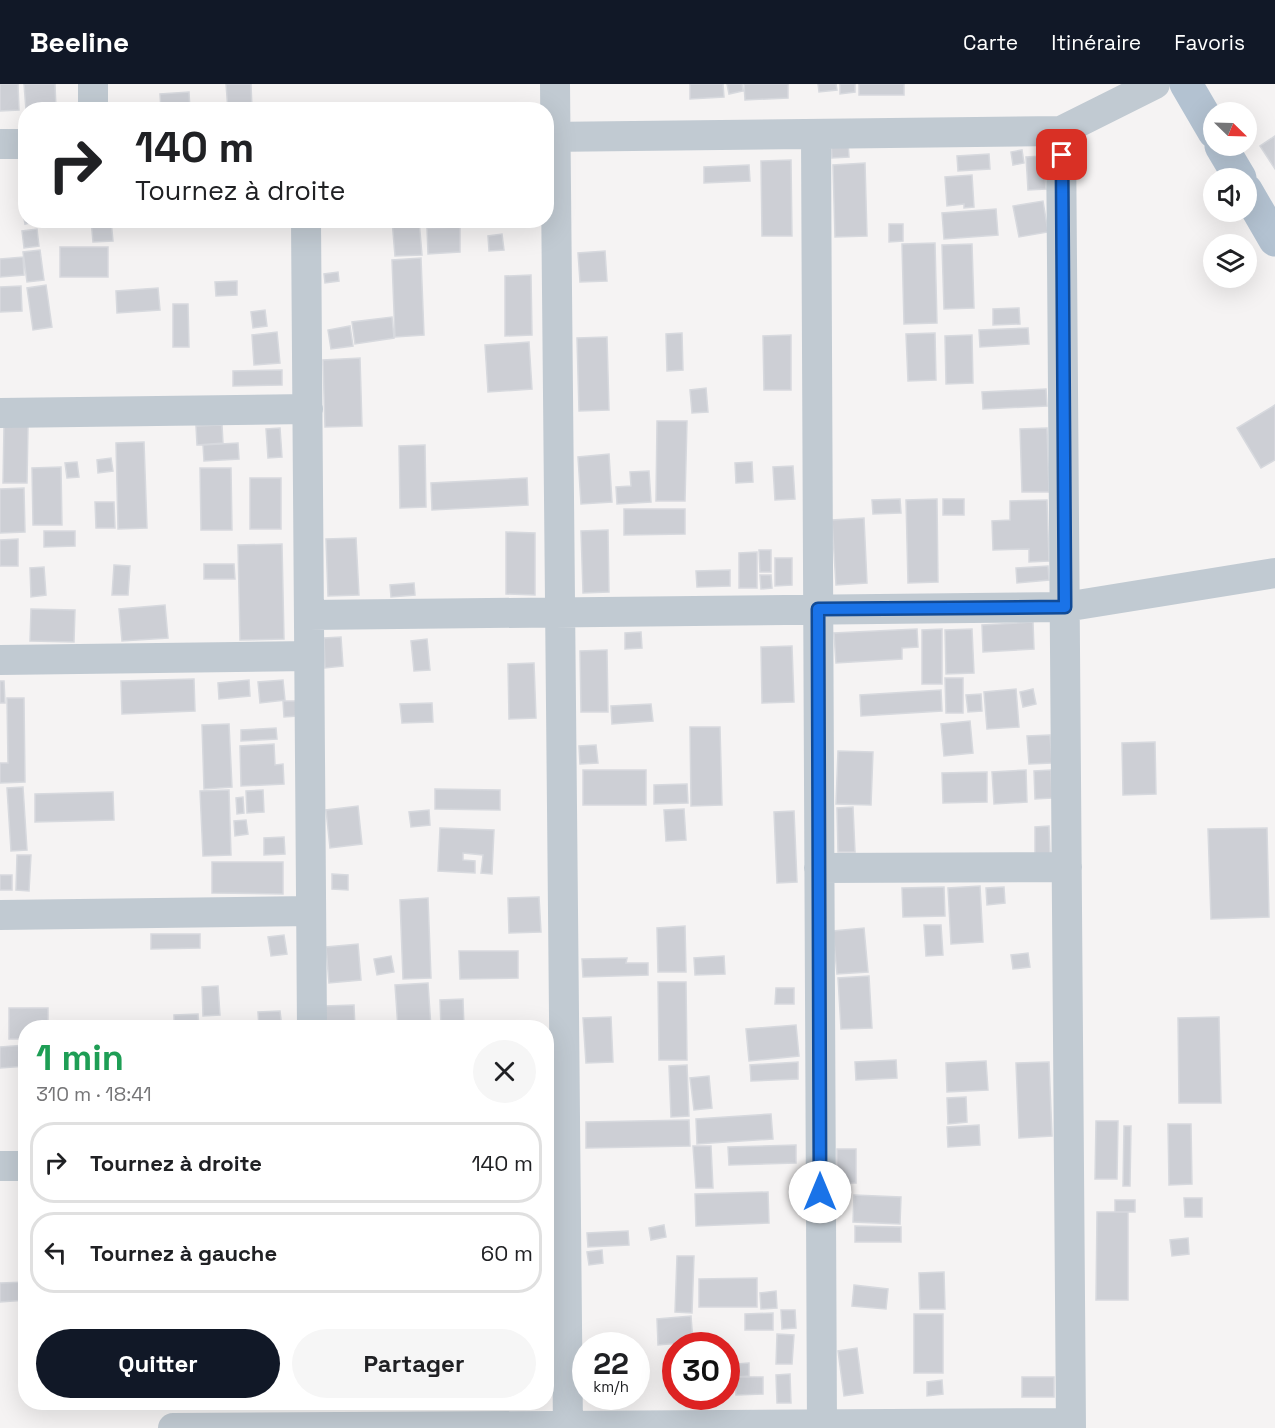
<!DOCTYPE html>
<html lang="fr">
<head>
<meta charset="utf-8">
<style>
  body { margin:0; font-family:"Space Grotesk",sans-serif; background:#f6f6f6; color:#202124; height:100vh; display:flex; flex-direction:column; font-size:22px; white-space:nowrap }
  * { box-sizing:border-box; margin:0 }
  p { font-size:20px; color:#757577 }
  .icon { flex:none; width:33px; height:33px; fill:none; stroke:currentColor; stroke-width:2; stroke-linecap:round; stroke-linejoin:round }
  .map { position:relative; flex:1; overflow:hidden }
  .side { position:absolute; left:18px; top:936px; width:536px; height:390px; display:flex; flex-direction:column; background:#fff; border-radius:24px; box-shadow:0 6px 24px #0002 }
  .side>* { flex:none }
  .banner { position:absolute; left:18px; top:18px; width:536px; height:126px; border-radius:24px; box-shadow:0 6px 24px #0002; background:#fff; color:#202124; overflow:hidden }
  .needle { width:39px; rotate:113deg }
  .tools { position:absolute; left:1203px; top:18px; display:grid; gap:12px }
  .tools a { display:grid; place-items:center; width:54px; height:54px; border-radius:50%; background:#fff; box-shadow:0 6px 24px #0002; font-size:30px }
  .speed { position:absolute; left:572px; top:1248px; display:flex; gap:12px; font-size:30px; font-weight:700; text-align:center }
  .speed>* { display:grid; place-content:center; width:78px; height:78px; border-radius:50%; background:#fff; box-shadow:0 6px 24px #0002; line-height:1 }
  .speed small { font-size:15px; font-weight:400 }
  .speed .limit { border:9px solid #d22; background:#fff; color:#111 }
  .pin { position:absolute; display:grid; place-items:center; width:51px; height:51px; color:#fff; margin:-26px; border-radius:12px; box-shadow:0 3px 9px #0006 }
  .me { position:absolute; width:66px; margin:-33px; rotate:0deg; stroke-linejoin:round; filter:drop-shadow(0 0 4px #0008) }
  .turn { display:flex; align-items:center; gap:21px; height:126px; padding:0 18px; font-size:27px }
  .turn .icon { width:78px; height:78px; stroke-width:2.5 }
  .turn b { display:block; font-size:42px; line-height:51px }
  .round { display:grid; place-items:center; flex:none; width:63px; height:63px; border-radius:32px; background:#f6f6f6 }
  .head { display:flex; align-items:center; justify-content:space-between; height:102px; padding:0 18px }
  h1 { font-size:36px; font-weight:600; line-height:45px; color:#1e9e55 }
  .button { display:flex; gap:12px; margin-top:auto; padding:12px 18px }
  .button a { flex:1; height:69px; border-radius:36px; background:#111827; color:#fff; font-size:24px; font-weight:600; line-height:69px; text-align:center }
  .button a+a { background:#f6f6f6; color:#202124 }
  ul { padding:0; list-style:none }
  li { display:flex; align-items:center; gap:18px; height:81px; margin:0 12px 9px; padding:0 6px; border:3px solid #e0e0e0; border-radius:24px }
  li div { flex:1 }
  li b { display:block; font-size:22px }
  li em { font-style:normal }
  header { display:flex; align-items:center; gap:36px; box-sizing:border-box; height:84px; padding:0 30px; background:#111827; color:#fff }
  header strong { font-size:28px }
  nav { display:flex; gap:33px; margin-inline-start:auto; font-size:21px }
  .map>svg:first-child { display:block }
  .building { fill:#cdcfd5; stroke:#d7d9de; stroke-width:1.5 }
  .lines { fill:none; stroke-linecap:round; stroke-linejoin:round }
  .minor { stroke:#c1cad2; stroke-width:30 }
  .major { stroke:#b3c2d1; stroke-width:33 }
  .route-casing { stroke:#114b97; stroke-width:15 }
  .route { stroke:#1a73e8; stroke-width:10 }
</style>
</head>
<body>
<header>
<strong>Beeline</strong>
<nav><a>Carte</a><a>Itinéraire</a><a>Favoris</a></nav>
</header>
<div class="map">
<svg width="1275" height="1344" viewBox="0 0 1275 1344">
  <rect width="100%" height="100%" fill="#f5f3f3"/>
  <path class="building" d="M0 0H18L19 26 0 27Z
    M24 0H55L56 25 26 26Z
    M226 0H251L252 25 228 26Z
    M690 0H723L724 13 690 15Z
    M727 0H742L743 7 729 10Z
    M744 0H788V14L745 16Z
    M818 0H836L837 6 819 8Z
    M840 0H855V8L840 10Z
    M859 0H904V11H859Z
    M189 8 190 26H161L160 10Z
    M1275 52V85L1260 62Z
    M848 57 849 73 832 74 831 58Z
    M1022 66 1024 79 1013 81 1011 68Z
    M989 70 990 85 958 87 957 72Z
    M1043 72 1046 105 1028 106 1026 73Z
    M791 76 792 152H762L761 77Z
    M865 79 867 152 835 153 833 81Z
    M749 81 750 97 704 99V83Z
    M972 91 974 123 964 124V120L947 122 945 93Z
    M26 110V136H44L25 140 20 111Z
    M1043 117 1048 148 1019 153 1013 122Z
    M996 125 998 151 944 155 942 129Z
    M91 136H111L113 157 93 158Z
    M392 136H419L422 171 395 172Z
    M889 140H903V157L889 158Z
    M460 143V168L428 170 427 144Z
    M37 145 39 162 24 164 22 147Z
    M502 150 504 166 489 167 488 152Z
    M935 159 937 239 904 240 902 160Z
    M972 160 974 224 944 225 942 161Z
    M60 163H108V193H60Z
    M40 166 44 196 27 198 23 168Z
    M605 167 607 197 580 198 578 169Z
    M23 173 24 191 0 193V175Z
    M421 174 424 251 395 253 392 176Z
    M338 188 339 197 325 199 324 190Z
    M531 191 532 251 505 252V192Z
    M237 197V211L216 212 215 198Z
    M46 201 52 243 33 246 27 204Z
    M21 202 22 227 0 228V203Z
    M158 204 160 226 117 229 116 207Z
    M173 220H188L189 263H173Z
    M1019 224 1020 240 993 241V225Z
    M265 226 267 242 253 244 251 228Z
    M392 233 394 254 355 260 352 238Z
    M350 242 353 262 331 265 328 246Z
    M1028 244 1029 260 980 263 979 246Z
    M277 248 280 279 254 281 252 251Z
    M682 249 683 286 667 287 666 250Z
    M935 249 936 296 908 297 906 250Z
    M791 251V306H764L763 252Z
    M972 251 973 299 946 300 945 252Z
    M607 253 609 326 579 327 577 254Z
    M529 258 532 305 488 308 485 261Z
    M360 274 362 342 325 343 323 276Z
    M282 286V301L233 302V287Z
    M706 304 708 328 692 329 690 306Z
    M1046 305 1047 322 983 325 982 308Z
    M1275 321V376L1261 384 1237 344Z
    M657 337H687L685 417H656Z
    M222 341 223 359 197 361 196 342Z
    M4 342H28L27 399H3Z
    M280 344 282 373 268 374 266 345Z
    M1047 344 1049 408H1022L1020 345Z
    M144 358 147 444 118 445 116 359Z
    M238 359 239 375 204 377 203 361Z
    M425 361 426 423 400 424 399 362Z
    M609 370 612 418 581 420 578 373Z
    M111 374 113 387 98 389 97 376Z
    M77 378 79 393 67 394 65 379Z
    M752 378 753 398 736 399 735 379Z
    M793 382 795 415 775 416 773 383Z
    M61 383 62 441H33L32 384Z
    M200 384H231L232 446H201Z
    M649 387 651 418 617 420 616 403 631 402 630 388Z
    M250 394H281V445H250Z
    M527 394 528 421 432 426 431 399Z
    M24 404 25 448 0 449V405Z
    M900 415 901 429 873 430 872 416Z
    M937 415 938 498 908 499 906 416Z
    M943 415H964V431H943Z
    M1047 416 1049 477 1029 478V465L993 466 992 437 1010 436V417Z
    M95 418H114L115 444H96Z
    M624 425H685V450L624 451Z
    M864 434 867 499 836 501 832 436Z
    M608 446 609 508 583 509 581 447Z
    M44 447H75V462L44 463Z
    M506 448 535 449V511L506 510Z
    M356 454 359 511 328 512 326 455Z
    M18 455V482H0V456Z
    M282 460 284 555 240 556 238 461Z
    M759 466H771V488H760Z
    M757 468V504H739V469Z
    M775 474H792V501L775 502Z
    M204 480H234L235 495H204Z
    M114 481 130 482 128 511H112Z
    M1048 482 1049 496 1017 499 1016 484Z
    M44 483 46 511 31 513 30 484Z
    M730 486V502L697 503 696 487Z
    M760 491H771L772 504 761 505Z
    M414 499 415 511 391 513 390 501Z
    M165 521 168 554 122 557 119 525Z
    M31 525 75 526 74 558 30 557Z
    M1033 538 1034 565 983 568 982 541Z
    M917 545 918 563 902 564V575L836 579 834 549Z
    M942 545V600H922V546Z
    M972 545 974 589 946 590 945 546Z
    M641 548 642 564 625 565V549Z
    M341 553 343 582 325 584 324 554Z
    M427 555 430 586 414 587 411 557Z
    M792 562 794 618 762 619 761 563Z
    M607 566 608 628H581L580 567Z
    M534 579 536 634 509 635 508 580Z
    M945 594H963V629H946Z
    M194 595 195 627 122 630 121 597Z
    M249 596 250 612 219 615 218 599Z
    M283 596 285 616 260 619 258 598Z
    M0 597H4L5 619H0Z
    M1016 605 1019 643 987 645 984 608Z
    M1033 605 1036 620 1023 623 1020 608Z
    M941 606 942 627 861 632 860 611Z
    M981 610 982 627 968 628 966 611Z
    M7 614H24L25 698 0 699V679H8Z
    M283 617H297L298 632 284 633Z
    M432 619 433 638 402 639 400 620Z
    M651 620 653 637 612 640 611 622Z
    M970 637 973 669 944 672 941 640Z
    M229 640 232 703 204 705 202 641Z
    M690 643H720L722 721 691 722Z
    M276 644 277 655 241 657V646Z
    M1050 651 1052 679 1029 680 1027 652Z
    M1155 658 1156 710 1123 711 1122 659Z
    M274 660 275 681 283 680 284 700 241 702 240 662Z
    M596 661 598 679 580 680 579 662Z
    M838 667 873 668 871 721 836 720Z
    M583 686H646V721H583Z
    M1026 686 1027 718 994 720 992 688Z
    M1051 686 1052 714 1035 715 1034 687Z
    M987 688V718L943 719 942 689Z
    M687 700 688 719 654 720V701Z
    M23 703 27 766 11 767 7 704Z
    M435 705 500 706V726L435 725Z
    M229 706 231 771 203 772 200 707Z
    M263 706 264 728 247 729 246 707Z
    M113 708 114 736 35 738V710Z
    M243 713 244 729 237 730 236 714Z
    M358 722 362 760 330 764 326 726Z
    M853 723 855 768H838L837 724Z
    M684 725 686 756 666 757 664 726Z
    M429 726 430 741 411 743 409 728Z
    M794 727 797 798 777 799 774 728Z
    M246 736 248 750 235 752 234 737Z
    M1049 742 1050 771H1035V743Z
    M440 744 494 746 492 790 481 789 483 771 463 769V776L475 777V789L438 787Z
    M1267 744 1269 833 1211 835 1208 745Z
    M284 753 285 770 264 771V754Z
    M17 771H31L29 807 16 806Z
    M212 778H283V810L212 809Z
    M332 790 348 791V806L332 805Z
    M0 791H12V806H0Z
    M980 802 983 858 951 860 948 804Z
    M944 803 945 832 903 833 902 804Z
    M1004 803 1005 819 987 821 986 804Z
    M539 813 541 848 509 849 508 814Z
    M428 814 431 894 403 895 400 816Z
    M924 841H941L943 871 926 872Z
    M685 842 686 888H658L657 844Z
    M864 844 868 888 837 890 833 847Z
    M151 850H200V864L151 865Z
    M284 851 287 870 271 872 268 853Z
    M358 860 361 896 329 899 326 863Z
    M459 867H518V894L460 895Z
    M1028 869 1030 883 1013 885 1011 871Z
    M391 872 394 888 377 891 374 875Z
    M724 872 725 890 695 891 694 874Z
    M627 874 626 879H648V891L583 893 582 875Z
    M869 892 872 944 841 945 838 894Z
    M658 898H686L687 976H659Z
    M428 899 431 944H398L395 901Z
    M218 902 220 931 203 932 202 903Z
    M776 904H794V920H775Z
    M463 915 464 944H441L440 916Z
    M354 921 355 944H325L324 922Z
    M9 924H48V944H26V955H9Z
    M280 927 282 944H259L258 928Z
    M198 930 199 944H174V931Z
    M611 933 613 978 586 979 583 934Z
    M1219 933 1221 1019H1179L1178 934Z
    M796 941 799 972 749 977 746 945Z
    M26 961V982L0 984V963Z
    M896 976 897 994 856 996 855 978Z
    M986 977 988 1006 947 1008 946 979Z
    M798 978V995L751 997 750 981Z
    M1049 978 1052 1052 1019 1054 1016 979Z
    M687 981 689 1032 671 1033 669 982Z
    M709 992 712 1024 694 1026 690 994Z
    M966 1013 967 1038 948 1040 947 1014Z
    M771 1030 773 1055 697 1060 696 1035Z
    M689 1036 690 1062 586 1064V1038Z
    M1096 1037H1118L1117 1095H1095Z
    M1168 1040H1191L1192 1100 1169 1101Z
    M979 1041 980 1061 948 1063 947 1043Z
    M1124 1042H1131L1130 1102H1123Z
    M796 1061V1079L729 1081 728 1063Z
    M693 1062H711L713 1104H696Z
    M837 1065H856V1099H837Z
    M768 1108 769 1139 696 1142 695 1110Z
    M854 1111 901 1113 900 1140 853 1138Z
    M1184 1114H1202V1133H1185Z
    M1115 1116H1135V1128H1115Z
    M1097 1128H1128V1216H1096Z
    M664 1141 666 1153 651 1156 649 1144Z
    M855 1142 901 1143V1158H855Z
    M628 1147 629 1161 588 1163 587 1149Z
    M1188 1154 1189 1170 1172 1172 1170 1156Z
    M602 1166 603 1179 589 1181 587 1168Z
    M677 1172H694L692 1229 675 1228Z
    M944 1188 945 1225H920L919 1189Z
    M757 1194V1223H699V1195Z
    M26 1198V1216L0 1218V1199Z
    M854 1201 888 1205 886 1225 852 1222Z
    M776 1207 777 1224 761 1225 760 1209Z
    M781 1226H795L796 1244 782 1245Z
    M773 1229V1246H745V1230Z
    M914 1230H943V1289H914Z
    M691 1232 693 1258 658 1261 657 1235Z
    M777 1250 794 1251 792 1280H776Z
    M857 1264 863 1309 844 1312 838 1267Z
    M749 1279V1292L737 1293 736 1280Z
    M790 1290 791 1319H777L776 1291Z
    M735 1293H763V1310L736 1311Z
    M1022 1293H1054V1313H1022Z
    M942 1296 943 1310 927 1312V1298Z
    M74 1318H110V1324H74Z"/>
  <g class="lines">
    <path class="minor" d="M93 0V26
      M555 0 568 1344
      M1061 47 1071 1344
      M816 50 822 1344
      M546 53 1061 47 1155 0
      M0 60H26
      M306 136 312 944
      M0 329 308 325
      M309 531 1065 523 1275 489
      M0 576 309 572
      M819 784 1067 783
      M0 831 311 827
      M0 1082H26
      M173 1344 1071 1339"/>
    <path class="major" d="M1186 0 1214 48
      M1221 62 1240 94
      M1246 106 1275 156"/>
  </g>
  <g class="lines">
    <g class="route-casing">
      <path id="route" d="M820 1108 818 525 1065 523 1062 71"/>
    </g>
    <use href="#route" class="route"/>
  </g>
</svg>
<div class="tools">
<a><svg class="needle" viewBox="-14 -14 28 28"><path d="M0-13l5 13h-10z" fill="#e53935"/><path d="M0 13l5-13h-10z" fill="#757577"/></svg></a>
<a><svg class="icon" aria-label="sound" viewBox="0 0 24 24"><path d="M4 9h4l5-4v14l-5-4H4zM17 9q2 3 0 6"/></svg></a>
<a><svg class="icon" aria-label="layers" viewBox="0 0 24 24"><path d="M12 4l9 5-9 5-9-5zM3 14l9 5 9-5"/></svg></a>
</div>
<div class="speed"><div>22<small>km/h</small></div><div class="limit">30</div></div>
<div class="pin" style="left:1062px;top:71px;background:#d93025"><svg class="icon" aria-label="arrive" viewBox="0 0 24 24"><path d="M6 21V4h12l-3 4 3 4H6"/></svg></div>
<svg class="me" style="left:820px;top:1108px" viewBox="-20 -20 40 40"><circle r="19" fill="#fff"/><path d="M0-13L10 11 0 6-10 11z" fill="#1a73e8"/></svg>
<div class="banner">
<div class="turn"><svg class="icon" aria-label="right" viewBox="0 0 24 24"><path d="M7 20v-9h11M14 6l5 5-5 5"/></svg><div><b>140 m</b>Tournez à droite</div></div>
</div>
<section class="side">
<div class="head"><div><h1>1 min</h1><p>310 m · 18:41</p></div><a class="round"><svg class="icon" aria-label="close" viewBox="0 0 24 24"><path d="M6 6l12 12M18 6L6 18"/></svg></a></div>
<ul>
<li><svg class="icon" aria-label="right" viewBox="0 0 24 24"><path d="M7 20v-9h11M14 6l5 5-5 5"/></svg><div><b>Tournez à droite</b></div><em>140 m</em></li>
<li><svg class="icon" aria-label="left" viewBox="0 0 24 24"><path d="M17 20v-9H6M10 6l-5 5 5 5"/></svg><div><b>Tournez à gauche</b></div><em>60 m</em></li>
</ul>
<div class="button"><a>Quitter</a><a>Partager</a></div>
</section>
</div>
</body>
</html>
